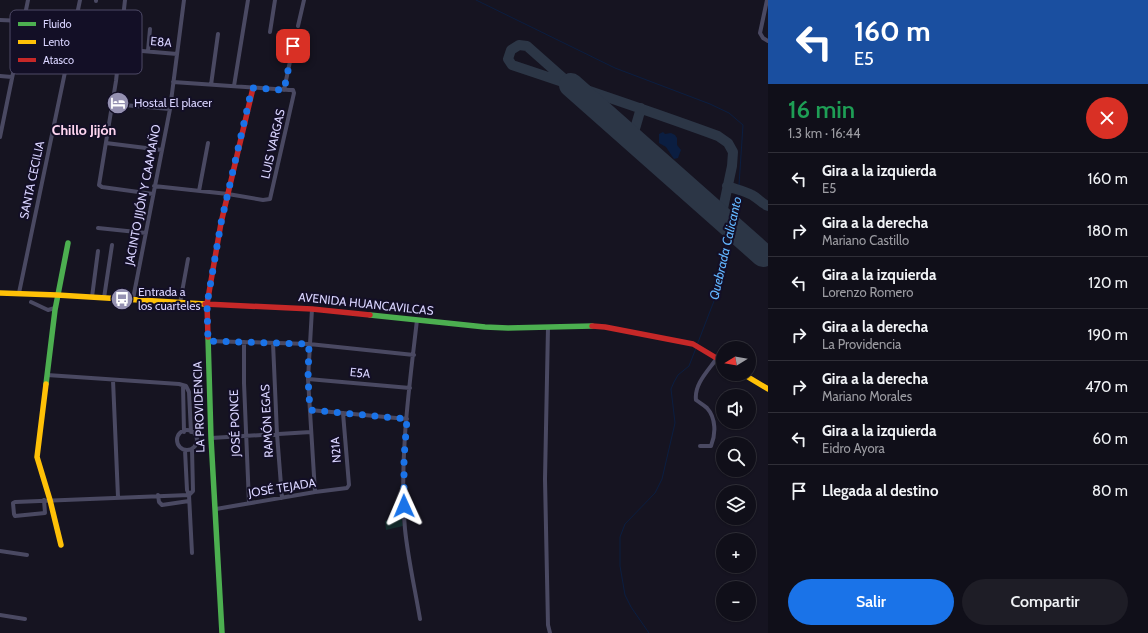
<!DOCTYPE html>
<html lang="es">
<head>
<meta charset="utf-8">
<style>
  body { margin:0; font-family:Cabin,sans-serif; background:#1e1d26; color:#f1f3f6; height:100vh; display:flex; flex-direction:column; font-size:15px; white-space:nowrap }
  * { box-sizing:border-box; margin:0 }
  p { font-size:13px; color:#9c9ca2 }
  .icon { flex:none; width:22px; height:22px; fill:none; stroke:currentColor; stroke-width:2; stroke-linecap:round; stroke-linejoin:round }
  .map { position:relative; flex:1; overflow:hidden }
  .drawer { display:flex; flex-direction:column; background:#100f19; width:380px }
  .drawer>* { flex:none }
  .hud { background:#1a4fa0; color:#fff; overflow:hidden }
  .needle { width:26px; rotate:259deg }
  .tools { position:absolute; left:716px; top:341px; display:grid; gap:8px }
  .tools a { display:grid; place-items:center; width:40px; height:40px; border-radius:50%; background:#100f19; box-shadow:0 1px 3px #0004,0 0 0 1px #302f38; font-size:20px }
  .pin { position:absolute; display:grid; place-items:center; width:34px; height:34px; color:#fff; margin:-17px; border-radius:8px; box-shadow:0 2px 6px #0006 }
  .me { position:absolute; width:44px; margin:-22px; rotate:359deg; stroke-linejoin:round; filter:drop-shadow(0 0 3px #0008) }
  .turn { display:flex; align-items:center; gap:14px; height:84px; padding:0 20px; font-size:18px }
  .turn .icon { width:52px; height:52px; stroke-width:2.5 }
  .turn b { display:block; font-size:28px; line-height:34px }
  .round { display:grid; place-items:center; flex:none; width:42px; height:42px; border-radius:21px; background:#1e1d26 }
  .summary { display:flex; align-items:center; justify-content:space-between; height:68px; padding:0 20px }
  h1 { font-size:24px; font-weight:600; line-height:30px; color:#1e9e55 }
  .action { display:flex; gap:8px; margin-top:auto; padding:8px 20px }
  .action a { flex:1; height:46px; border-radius:24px; background:#1a73e8; color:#fff; font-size:16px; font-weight:600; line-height:46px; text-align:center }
  .action a+a { background:#1e1d26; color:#f1f3f6 }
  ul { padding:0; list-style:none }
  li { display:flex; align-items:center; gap:12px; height:52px; padding:0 20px; border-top:1px solid #302f38 }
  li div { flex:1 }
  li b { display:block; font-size:15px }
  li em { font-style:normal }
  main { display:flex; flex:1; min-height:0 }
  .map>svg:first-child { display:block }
  .green { fill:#132c2d }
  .water { fill:#0b1e41 }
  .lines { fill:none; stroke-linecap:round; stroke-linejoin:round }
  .stream { stroke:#0b1e41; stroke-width:1 }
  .taxiway { stroke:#2c3646; stroke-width:10 }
  .runway { stroke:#2c3646; stroke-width:24 }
  .street { stroke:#4a4962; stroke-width:4 }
  .fast { stroke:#4caf50; stroke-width:5.5 }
  .slow { stroke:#ffc107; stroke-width:5.5 }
  .jam { stroke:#c62828; stroke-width:5.5 }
  .route { stroke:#1a73e8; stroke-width:7; stroke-dasharray:0 12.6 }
  .labels { text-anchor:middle; stroke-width:4; stroke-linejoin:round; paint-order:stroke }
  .street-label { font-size:12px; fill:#d9d4ff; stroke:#130f26 }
  .poi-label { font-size:12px; fill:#d9d4ff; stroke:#130f26; text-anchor:start }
  .water-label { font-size:13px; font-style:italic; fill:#62b6ff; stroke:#130f26 }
  .quarter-label { font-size:14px; font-weight:bold; fill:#ffd6f0; stroke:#130f26 }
  .key { fill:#130f26; stroke:#4e4a67; stroke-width:1 }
  .key-label { font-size:11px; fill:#d9d4ff }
</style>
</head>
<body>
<main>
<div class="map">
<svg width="768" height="633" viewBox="0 0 768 633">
  <rect width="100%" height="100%" fill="#161421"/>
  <path class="green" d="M401 515 403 526 386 530 385 521 388 520V518Z"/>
  <path class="water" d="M663 132 665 134 671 133 675 135 677 138V145L681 150 678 158 674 159 666 147 659 143V134Z"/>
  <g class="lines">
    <path class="stream" d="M476 0 615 68 710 104 729 113 743 125 738 200 719 288 697 345
      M649 633 631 607 625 595 620 566V537L625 524 655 493 662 479 675 423 671 389 674 382 678 375 689 366 696 348"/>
    <path class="taxiway" d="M571 85 527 46 519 45 511 50 508 59 512 65C581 88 650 111 718 136L728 143 733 152 732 166 721 218
      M632 139 641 108
      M727 186C735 189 745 191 752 195 758 198 761 203 768 206
      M763 255H767L768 253"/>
    <path class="runway" d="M571 85 763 255"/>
    <path class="street" d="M125 0 116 81 99 185 102 187 153 194
      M767 0 760 33 763 38 768 41
      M96 1V0
      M0 20 24 21
      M298 26 304 0
      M270 32 275 0
      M119 49 177 54
      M148 51 150 29
      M0 76 12 77
      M211 85 218 34
      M234 86 248 0
      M284 90 293 47
      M112 104 170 109
      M0 137 28 0
      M106 143 162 150
      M154 186 228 194 263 200 270 199 294 93 293 90H289L173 82
      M199 191 208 143
      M98 228 146 233
      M19 293 80 0
      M92 297 98 251
      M104 298 112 245
      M133 299 170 109 184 0
      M31 302 48 310 55 308
      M180 303 188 259
      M312 309 308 379 315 492
      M417 320C409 389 399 460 405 529 408 559 415 589 420 619
      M548 327 545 479 548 625 550 633
      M208 341 309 344 414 355
      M244 342V383L249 503
      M273 343 277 434 282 498
      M47 375 179 384 186 386 189 392 191 432
      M308 379 410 388
      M113 380 118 497
      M183 385 184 432
      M310 410 407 419
      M177 440a10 10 0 1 1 20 0a10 10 0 1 1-20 0Z
      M211 438 311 432
      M700 446H711C716 434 716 418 707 408 704 405 700 403 696 400 694 384 708 371 717 358
      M185 450 187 490 189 495 192 553
      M158 495 159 502 162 505 189 501
      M44 500 45 513 15 516 14 514 13 503 15 502 189 495 193 491 192 449
      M216 509 315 492 347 488 349 485 343 413
      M0 551 27 555
      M0 615 25 619"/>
    <path class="fast" d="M370 315 485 327 508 328 592 326
      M208 337 211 438 222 633
      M46 384 55 310 68 243"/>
    <path class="slow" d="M0 293 57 295 205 304
      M743 374 768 389
      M46 384 37 457 50 500 61 545"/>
    <path class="jam" d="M205 304 312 309 370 315
      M592 326 605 327 693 344 723 362
      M208 337 207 304 221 223 253 88"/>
  </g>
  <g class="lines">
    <path class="route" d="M293 46 284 90 252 88 221 223 207 304 208 341 309 344 308 379 310 410 407 419 404 458V506"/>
  </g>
  <defs>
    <g id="hotel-disc" transform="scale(1.15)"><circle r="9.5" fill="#9591b1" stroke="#130f26"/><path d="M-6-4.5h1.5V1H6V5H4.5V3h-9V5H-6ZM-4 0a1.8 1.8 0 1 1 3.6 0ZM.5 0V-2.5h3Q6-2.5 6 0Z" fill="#fff"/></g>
    <g id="bus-disc" transform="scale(1.15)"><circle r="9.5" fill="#9591b1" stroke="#130f26"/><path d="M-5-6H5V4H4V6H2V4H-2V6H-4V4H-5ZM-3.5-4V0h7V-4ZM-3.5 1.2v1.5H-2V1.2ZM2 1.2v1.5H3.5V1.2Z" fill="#fff"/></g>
  </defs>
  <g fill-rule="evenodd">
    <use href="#hotel-disc" x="118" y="103"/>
    <use href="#bus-disc" x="122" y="299"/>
  </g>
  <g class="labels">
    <g class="street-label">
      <text transform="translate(161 42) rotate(5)" y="4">E8A</text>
      <text transform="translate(273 144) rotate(-77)" y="4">LUIS VARGAS</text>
      <text transform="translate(32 180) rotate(-78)" y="4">SANTA CECILIA</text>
      <text transform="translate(143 195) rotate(-79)" y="4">JACINTO JIJÓN Y CAAMAÑO</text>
      <text transform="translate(366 304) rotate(6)" y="4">AVENIDA HUANCAVILCAS</text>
      <text transform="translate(360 373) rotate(5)" y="4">E5A</text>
      <text transform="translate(199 407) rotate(-92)" y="4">LA PROVIDENCIA</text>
      <text transform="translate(267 421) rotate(-93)" y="4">RAMÓN EGAS</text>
      <text transform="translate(235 423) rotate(-92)" y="4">JOSÉ PONCE</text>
      <text transform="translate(336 450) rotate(-95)" y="4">N21A</text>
      <text transform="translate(282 488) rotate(-9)" y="4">JOSÉ TEJADA</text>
    </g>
    <g class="poi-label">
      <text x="134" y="107">Hostal El placer</text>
      <text x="138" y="296">Entrada a<tspan x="138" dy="14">los cuarteles</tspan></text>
    </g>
    <g class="water-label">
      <text transform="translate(725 248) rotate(-77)" y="5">Quebrada Calicanto</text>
    </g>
    <g class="quarter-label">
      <text x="84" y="135">Chillo Jijón</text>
    </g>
  </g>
  <rect x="10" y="10" width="132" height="64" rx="6" class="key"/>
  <rect x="18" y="22" width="18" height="4" fill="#4caf50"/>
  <rect x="18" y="40" width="18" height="4" fill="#ffc107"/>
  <rect x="18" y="58" width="18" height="4" fill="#c62828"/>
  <g class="key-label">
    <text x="43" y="28">Fluido</text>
    <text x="43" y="46">Lento</text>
    <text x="43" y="64">Atasco</text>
  </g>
</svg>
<div class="tools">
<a><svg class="needle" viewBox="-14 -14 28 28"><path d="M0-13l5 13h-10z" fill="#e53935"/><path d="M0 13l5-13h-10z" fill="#9c9ca2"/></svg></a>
<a><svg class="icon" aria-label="sound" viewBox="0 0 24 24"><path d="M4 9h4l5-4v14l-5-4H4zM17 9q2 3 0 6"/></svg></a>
<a><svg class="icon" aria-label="search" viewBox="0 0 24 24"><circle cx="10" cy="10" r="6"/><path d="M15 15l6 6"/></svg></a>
<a><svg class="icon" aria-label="layers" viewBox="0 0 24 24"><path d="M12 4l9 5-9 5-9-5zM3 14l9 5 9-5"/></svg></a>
<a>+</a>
<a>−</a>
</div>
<div class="pin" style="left:293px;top:46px;background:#d93025"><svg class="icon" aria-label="arrive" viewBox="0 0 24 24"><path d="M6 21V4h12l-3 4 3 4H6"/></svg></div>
<svg class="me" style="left:404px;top:506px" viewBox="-20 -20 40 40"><path d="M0-17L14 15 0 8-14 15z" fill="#1a73e8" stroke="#fff" stroke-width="4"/></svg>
</div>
<section class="drawer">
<div class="hud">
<div class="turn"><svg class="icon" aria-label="left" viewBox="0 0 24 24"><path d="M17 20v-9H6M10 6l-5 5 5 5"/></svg><div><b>160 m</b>E5</div></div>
</div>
<div class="summary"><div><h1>16 min</h1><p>1.3 km · 16:44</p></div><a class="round" style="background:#d93025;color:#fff"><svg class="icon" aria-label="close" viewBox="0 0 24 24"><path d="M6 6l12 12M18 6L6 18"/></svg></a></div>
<ul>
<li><svg class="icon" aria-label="left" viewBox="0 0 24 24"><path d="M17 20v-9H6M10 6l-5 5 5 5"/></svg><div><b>Gira a la izquierda</b><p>E5</p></div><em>160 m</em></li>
<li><svg class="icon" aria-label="right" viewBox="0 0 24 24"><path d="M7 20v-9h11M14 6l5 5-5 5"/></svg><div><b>Gira a la derecha</b><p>Mariano Castillo</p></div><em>180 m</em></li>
<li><svg class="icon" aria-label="left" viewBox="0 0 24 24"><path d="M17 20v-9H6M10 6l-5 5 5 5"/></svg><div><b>Gira a la izquierda</b><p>Lorenzo Romero</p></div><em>120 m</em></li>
<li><svg class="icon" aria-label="right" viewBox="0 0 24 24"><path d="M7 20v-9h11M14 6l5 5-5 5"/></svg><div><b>Gira a la derecha</b><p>La Providencia</p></div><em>190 m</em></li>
<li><svg class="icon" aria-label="right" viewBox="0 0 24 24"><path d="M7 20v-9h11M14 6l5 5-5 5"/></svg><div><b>Gira a la derecha</b><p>Mariano Morales</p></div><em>470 m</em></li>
<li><svg class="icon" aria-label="left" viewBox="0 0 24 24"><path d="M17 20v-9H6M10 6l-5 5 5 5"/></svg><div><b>Gira a la izquierda</b><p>Eidro Ayora</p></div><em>60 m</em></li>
<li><svg class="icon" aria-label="arrive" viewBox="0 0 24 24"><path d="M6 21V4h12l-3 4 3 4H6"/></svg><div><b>Llegada al destino</b></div><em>80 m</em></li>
</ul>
<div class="action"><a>Salir</a><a>Compartir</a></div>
</section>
</main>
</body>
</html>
